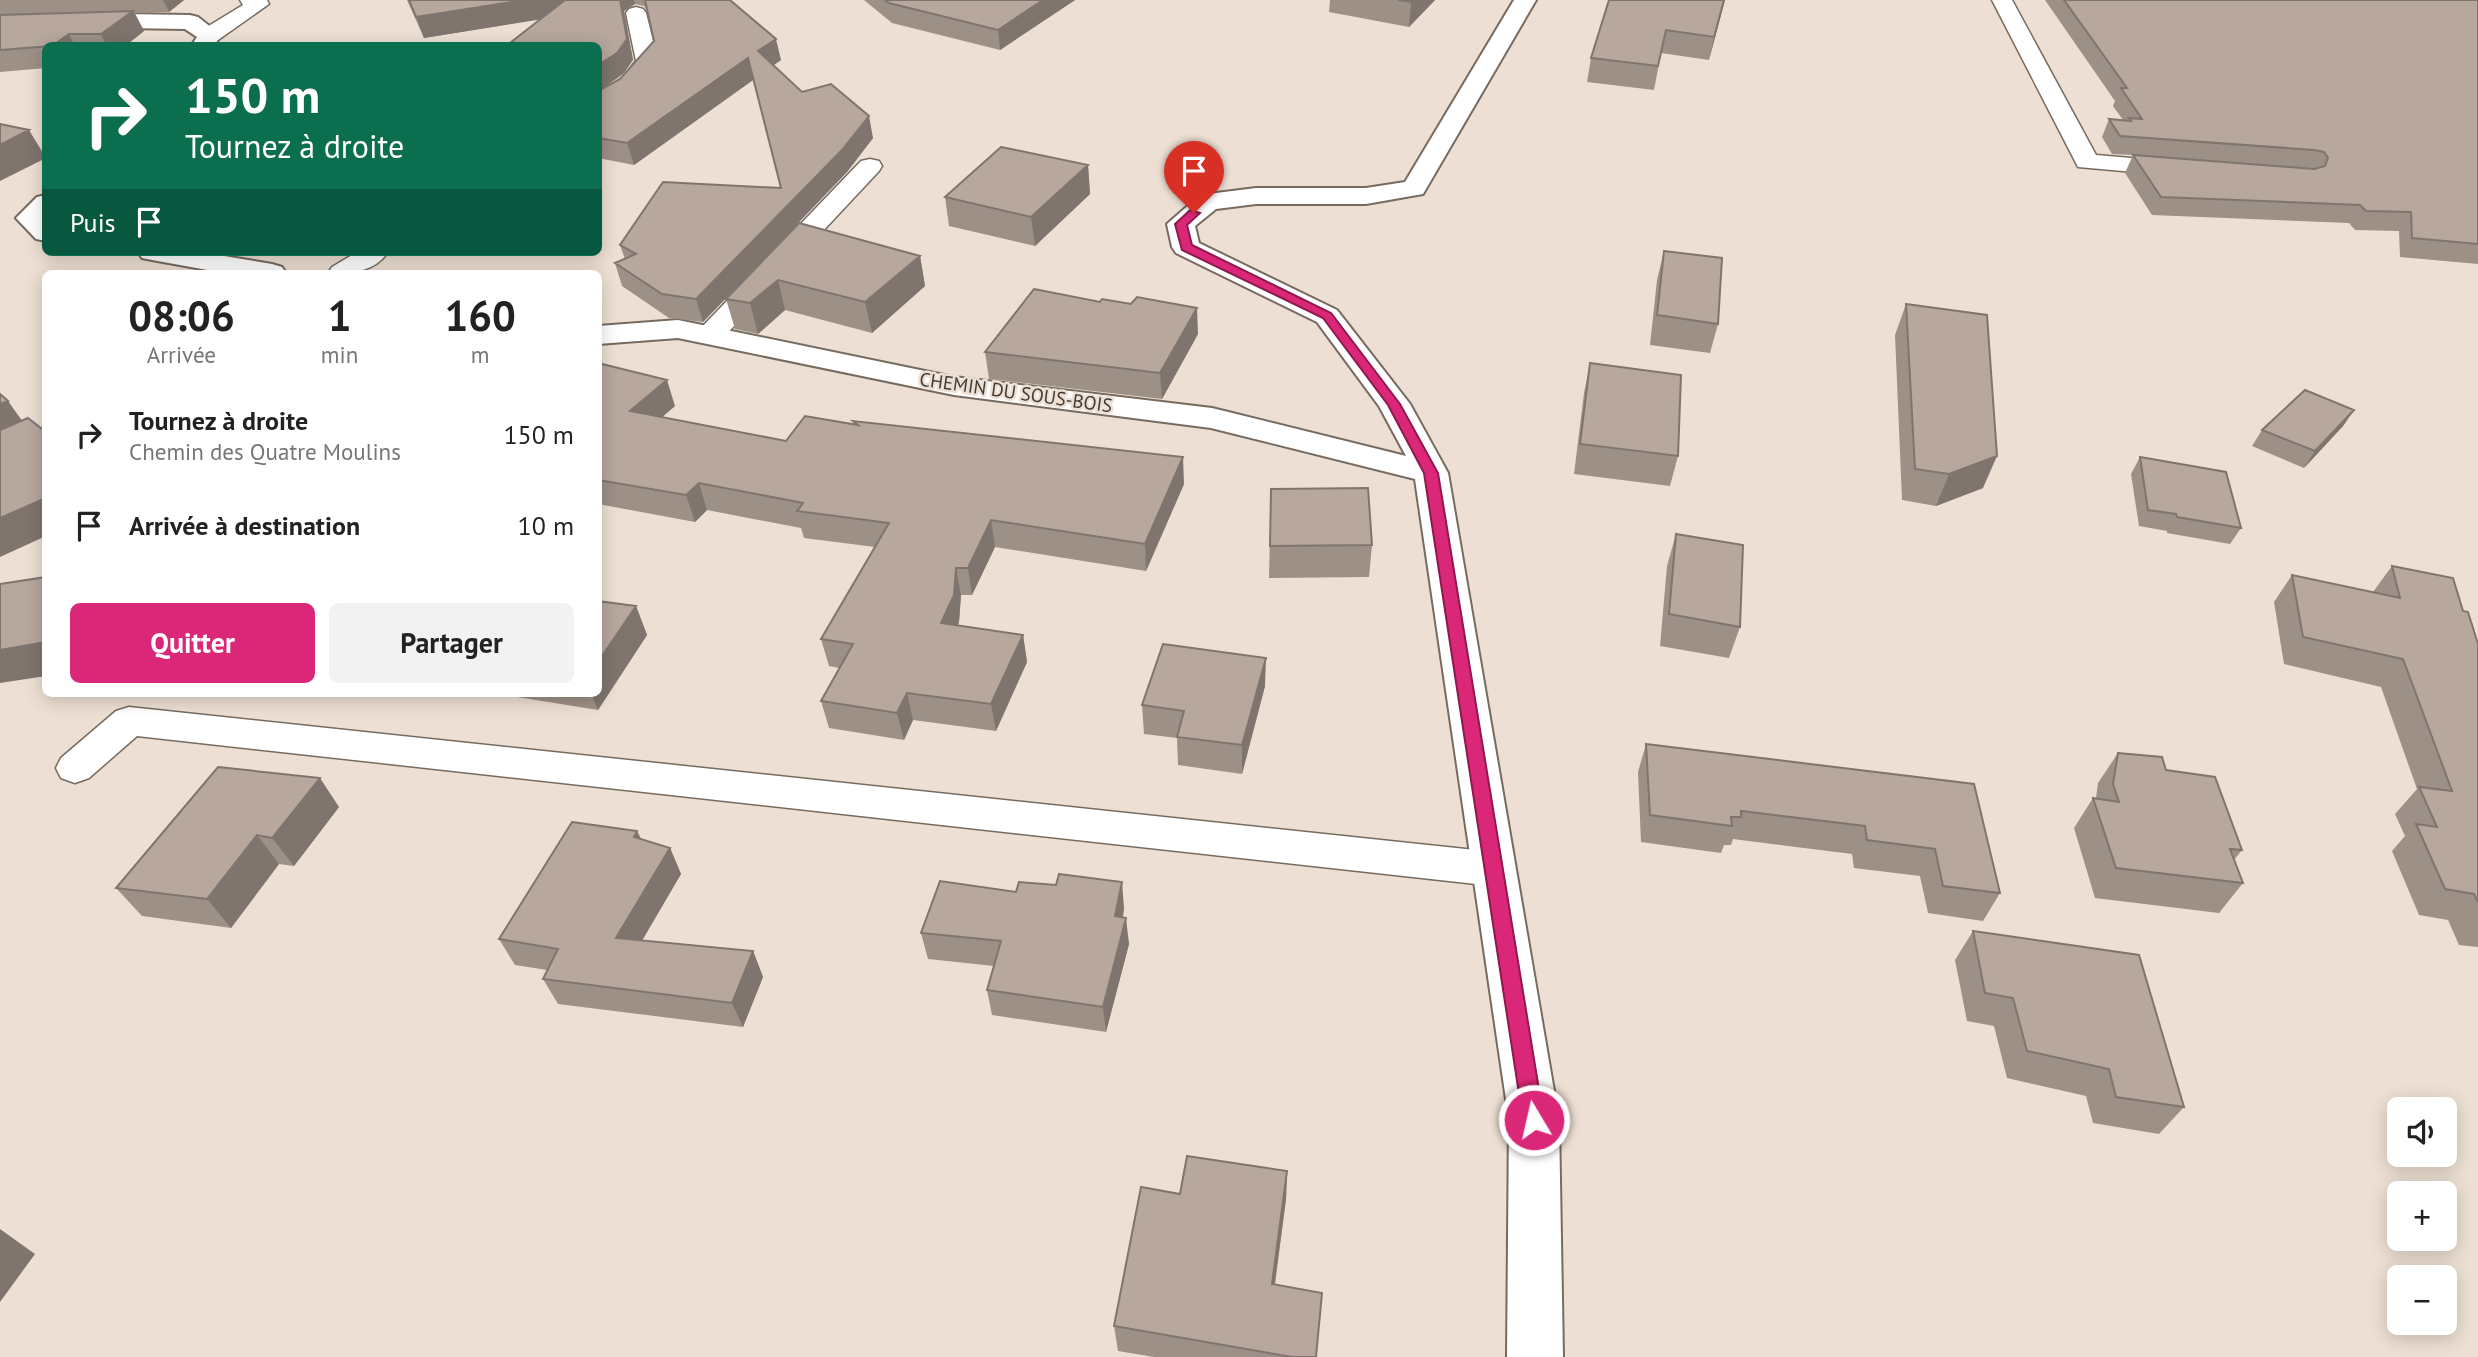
<!DOCTYPE html>
<html lang="fr">
<head>
<meta charset="utf-8">
<style>
  body { margin:0; font-family:"PT Sans",sans-serif; background:#f2f2f2; color:#222; height:100vh; display:flex; flex-direction:column; font-size:26px; white-space:nowrap }
  * { box-sizing:border-box; margin:0 }
  p { font-size:23px; color:#767676 }
  .icon { flex:none; width:38px; height:38px; fill:none; stroke:currentColor; stroke-width:2; stroke-linecap:round; stroke-linejoin:round }
  .map { position:relative; flex:1; overflow:hidden }
  .sheet { position:absolute; left:42px; top:270px; width:560px; height:427px; display:flex; flex-direction:column; background:#fff; border-radius:10px; box-shadow:0 4px 18px #0003 }
  .sheet>* { flex:none }
  .banner { position:absolute; left:42px; top:42px; width:560px; height:214px; border-radius:10px; box-shadow:0 4px 18px #0003; background:#0b6e4f; color:#fff; overflow:hidden }
  .buttons { position:absolute; left:2387px; top:1097px; display:grid; gap:14px }
  .buttons a { display:grid; place-items:center; width:70px; height:70px; border-radius:10px; background:#fff; box-shadow:0 4px 18px #0003; font-size:35px }
  .pin { position:absolute; display:grid; place-items:center; width:60px; height:60px; color:#fff; margin:-72px -30px; border-radius:50% 50% 50% 0; rotate:-45deg; box-shadow:0 0 7px #0007 }
  .pin .icon { rotate:45deg }
  .me { position:absolute; width:77px; margin:-38px; rotate:351deg; stroke-linejoin:round; filter:drop-shadow(0 0 5px #0008) }
  .turn { display:flex; align-items:center; gap:24px; height:147px; padding:0 28px; font-size:32px }
  .turn .icon { width:91px; height:91px; stroke-width:2.5 }
  .turn b { display:block; font-size:49px; line-height:60px }
  .then { display:flex; align-items:center; height:66px; padding:0 28px; background:#0003; gap:14px; font-size:26px }
  .eta { display:flex; justify-content:space-evenly; align-items:center; height:119px; text-align:center }
  .eta b { font-size:42px; font-weight:600; line-height:49px }
  .action { display:flex; gap:14px; margin-top:auto; padding:14px 28px }
  .action a { flex:1; height:80px; border-radius:10px; background:#db2777; color:#fff; font-size:28px; font-weight:600; line-height:80px; text-align:center }
  .action a+a { background:#f2f2f2; color:#222 }
  ul { padding:0; list-style:none }
  li { display:flex; align-items:center; gap:21px; height:91px; padding:0 28px }
  li div { flex:1 }
  li b { display:block; font-size:26px }
  li em { font-style:normal }
  .map>svg:first-child { display:block }
  .lines { fill:none; stroke-linecap:round; stroke-linejoin:round }
  .service-casing { stroke:#776b60; stroke-width:3 }
  .minor-casing { stroke:#776b60; stroke-width:4 }
  .service { fill:#fff; fill-rule:evenodd }
  .minor { fill:#fff; fill-rule:evenodd }
  .wall { fill:#9d9087; fill-rule:evenodd }
  .shaded-wall { fill:#80756e }
  .building { fill:#b7a79d; stroke:#80756e; stroke-width:2 }
  .route { fill:#db2777; stroke:#8e194d; stroke-width:2 }
  .labels { text-anchor:middle; stroke-width:5; stroke-linejoin:round; paint-order:stroke }
  .street-label { font-size:19px; fill:#413c37; stroke:#eddfd3 }
</style>
</head>
<body>
<div class="map">
<svg width="2478" height="1357" viewBox="0 0 2478 1357">
  <rect width="100%" height="100%" fill="#eddfd3"/>
  <g class="lines">
    <g class="service-casing">
      <path id="service" d="M240 0H267L269 4 218 40H202L199 35 202 30 243 5Z
        M1992 0H2012L2096 155 2179 162 2188 164 2191 169 2188 174 2179 176 2078 167Z
        M636 7 643 9 646 13 658 61C644 82 624 106 598 113V95L625 76 636 61 626 13 629 9Z
        M870 159 879 161 882 166 879 171 720 341 710 344 700 341 696 335 700 329 861 161Z
        M357 252H388C374 273 351 273 328 273L332 267Z
        M129 707 1494 852 1509 857 1515 869 1509 881 1494 886 137 736 89 778 75 783 61 778 56 768 61 758 116 711Z"/>
    </g>
    <g class="minor-casing">
      <path id="minor" d="M1514 0H1536L1423 194 1366 204H1256L1216 209 1195 226 1199 243 1337 310 1410 404 1448 473 1559 1120 1563 1357H1507L1509 1120 1415 479 1211 428 954 395 678 338 598 344V326L678 320 954 377 1212 408 1406 456 1379 406 1317 322 1176 253 1172 247 1167 224 1199 196 1208 194 1256 188H1366L1405 182Z
        M124 14 190 15 198 17 221 35 214 46H191L197 37 185 29 124 28 0 33V19Z
        M46 195V241L36 239 16 218 37 197Z
        M138 252H200L272 264 282 267 286 273H224L152 260 142 258Z"/>
    </g>
    <use href="#service" class="service"/>
    <use href="#minor" class="minor"/>
  </g>
  <path class="wall" d="M0 0H184L169 12 135 13 144 31 125 46H46V68L0 72Z
    M407 0H730L781 60 773 65 802 92 873 138 847 172 703 322 669 318 622 286 615 263 625 259 620 245 781 188 753 80 634 165 598 158V46L540 19 424 38ZM635 4 644 6 647 11 654 41 620 79 599 91 623 74 633 60 624 11Z
    M864 0H1075L1000 50 892 23Z
    M1330 0H1435L1409 27 1329 12Z
    M1725 0 1709 60 1661 53 1654 90 1587 82 1591 58Z
    M2045 0H2478V264L2400 257 2399 231 2355 230 2349 223 2152 215 2125 173 2133 155 2112 154 2102 137 2109 119 2123 120 2113 106 2115 101Z
    M1088 165 1090 194 1035 246 949 226 945 197Z
    M799 223 920 256 925 286 872 333 785 310 758 334 735 329 726 299Z
    M1664 251 1718 324 1710 353 1650 345 1657 280Z
    M1100 302 1198 334 1162 399 989 379 985 352Z
    M1906 304 1983 488 1936 506 1902 500 1895 335Z
    M598 363 675 406 662 417 786 441 853 424V421L1184 484 1146 571 995 547 972 595H961L959 622 958 626 1023 635 1027 662 996 731 913 720 904 740 829 728 821 701 839 668 829 666 821 639 875 547 804 538 801 528 707 510 695 522 598 504Z
    M1590 363 1678 456 1670 486 1574 474 1584 393Z
    M2354 410 2343 426 2304 468 2252 446 2262 430Z
    M2140 457 2241 528 2230 544 2167 533V531L2139 526 2131 474Z
    M1271 489 1372 545 1369 577 1269 578Z
    M1676 534 1740 627 1729 658 1660 646 1667 566Z
    M2392 566 2463 611 2478 644V947L2459 945 2448 920 2419 915 2392 851 2405 836 2395 814 2417 789 2381 687 2284 664 2274 602 2292 575 2373 592Z
    M636 606 647 635 598 710 493 693H598Z
    M1265 686 1242 774 1178 765 1177 738 1144 734 1142 705Z
    M1646 744 1974 784 2000 893 1983 921 1928 913 1920 876 1854 868 1852 854 1733 839 1731 845H1724L1721 853 1641 842 1638 772Z
    M2118 753 2166 770 2242 850 2234 860 2243 883 2219 913 2095 898 2074 828 2093 798H2096L2098 783Z
    M218 767 339 807 294 866 279 864 231 928 142 916 116 888Z
    M637 831 641 839 670 848 681 874 642 940 753 951 763 977 743 1027 558 1004 543 979 547 970 515 965 499 939Z
    M1124 908 1123 918 1129 944 1106 1032 992 1015 987 990 994 966 928 959 921 933Z
    M1973 931 2184 1107 2159 1134 2093 1123 2086 1096 2007 1078 1994 1026 1967 1021 1955 960Z
    M1287 1171 1286 1199 1275 1285 1316 1357H1154L1118 1351 1114 1326 1180 1194Z"/>
  <path class="shaded-wall" d="M163 0H184L169 12Z
    M525 0H577L581 13 424 38 416 17Z
    M620 0H634L635 4 624 11 633 60 623 74 598 91V65Z
    M1043 0H1075L1000 50 998 30Z
    M1413 0H1435L1409 27 1411 2Z
    M1725 0 1722 11 1709 60 1714 37Z
    M133 11 144 31 125 46H107L101 34Z
    M69 34 75 46H52Z
    M776 39 781 60 763 73 758 51Z
    M748 58 753 80 634 165 627 143Z
    M869 116 873 138 847 172 703 322 696 299Z
    M29 130 46 158 0 181V145Z
    M1088 165 1090 194 1035 246 1031 217Z
    M920 256 925 286 872 333 865 302Z
    M778 280 785 310 758 334 750 303Z
    M1197 308 1198 334 1162 399 1160 373Z
    M667 380 675 406 639 437 630 411Z
    M8 401 28 429 0 441V404Z
    M2354 410 2343 426 2304 468 2315 451Z
    M1997 456 1983 488 1936 506 1949 474Z
    M1183 457 1184 484 1146 571 1145 544Z
    M699 483 707 510 695 522 686 495Z
    M46 498V536L0 557V518Z
    M991 520 995 547 972 595 968 568Z
    M956 568 961 595 959 622 946 650 941 623Z
    M636 606 647 635 598 710 591 693H598V662Z
    M1023 635 1027 662 996 731 991 704Z
    M46 642V676L0 683V650Z
    M1266 658 1265 686 1242 774V745Z
    M907 693 913 720 904 740 897 713Z
    M320 778 339 807 294 866 272 838Z
    M637 831 650 858 634 837Z
    M257 835 279 864 231 928 207 899Z
    M670 848 681 874 629 963 616 938Z
    M1122 882 1124 908 1118 942 1115 916Z
    M1126 918 1129 944 1106 1032 1103 1007Z
    M753 951 763 977 743 1027 732 1003Z
    M1287 1171 1286 1199 1271 1310 1272 1284Z
    M0 1229 35 1254 0 1302Z"/>
  <path class="building" d="M409 0H525L416 17Z
    M565 0H620L627 39 617 53 598 65V46H506Z
    M645 0H730L776 39 758 51 802 92 831 84 869 116 842 150 696 299 662 294 615 263 636 254 620 245 663 182 781 188 748 58 627 143 598 138V91L620 79 654 41Z
    M885 0H1043L998 30 889 3Z
    M1398 0H1413L1411 2Z
    M1609 0H1724L1714 37 1666 30 1658 66 1591 58Z
    M2064 0H2478V244L2412 238 2411 212 2366 211 2360 205 2161 197 2133 155 2314 169 2325 166 2328 158 2324 152 2314 150 2120 136 2109 119 2131 121 2129 118 2142 119 2121 88H2127Z
    M133 11 101 34H69L52 46 0 50V15Z
    M0 124 29 130 0 145Z
    M1001 147 1088 165 1031 217 945 197Z
    M799 223 920 256 865 302 778 280 750 303 726 299Z
    M1664 251 1722 258 1718 324 1657 315Z
    M1034 289 1100 302 1102 299 1131 304 1137 297 1197 308 1160 373 985 352Z
    M1906 304 1987 315 1997 456 1949 474 1915 469Z
    M598 363 667 380 630 411 786 441 805 416 858 425 853 421 1183 457 1145 544 991 520 968 568H956L954 595 941 623 1023 635 991 704 907 693 897 713 821 701 853 644 821 639 889 523 797 511 803 503 699 483 686 495 598 480Z
    M1590 363 1681 375 1678 456 1580 444Z
    M2305 390 2354 410 2315 451 2262 430Z
    M0 394 8 401 0 404Z
    M28 418 46 432V498L0 518V430Z
    M2140 457 2226 472 2241 528 2177 517 2176 514 2148 510Z
    M1368 488 1372 545 1270 546 1271 489Z
    M1676 534 1743 545 1740 627 1669 614Z
    M2392 566 2453 578 2463 611 2468 612 2478 644V902L2474 894 2445 889 2416 824 2437 827 2419 787 2452 791 2403 659 2303 637 2292 575 2400 598Z
    M46 577V642L0 650V584Z
    M598 601 636 606 598 662Z
    M1163 644 1266 658 1242 745 1177 737 1184 711 1142 705Z
    M1646 744 1974 784 2000 893 1943 886 1935 849 1867 840 1865 826 1741 811V817H1731L1732 826 1650 815Z
    M2118 753 2162 757 2166 770 2215 777 2242 850 2230 849 2243 883 2116 868 2093 798 2119 802 2113 784Z
    M218 767 320 778 272 838 257 835 207 899 116 888Z
    M572 822 637 831 634 837 670 848 616 938 753 951 732 1003 543 979 558 949 499 939Z
    M1059 874 1122 882 1115 916 1126 918 1103 1007 987 990 1001 941 921 933 940 881 1016 892 1019 882 1056 885Z
    M1973 931 2139 955 2184 1107 2116 1097 2109 1069 2027 1051 2013 998 1985 993Z
    M1187 1156 1287 1171 1272 1284 1322 1293 1316 1357H1292L1114 1326 1141 1187 1180 1194Z"/>
  <path class="route" d="M1190 210 1200 213 1187 225 1192 245 1331 313 1400 404 1438 473 1544 1120 1541 1127 1534 1130 1526 1127 1523 1120 1424 473 1388 405 1323 318 1182 250 1175 224Z"/>
  <g class="labels">
    <g class="street-label">
      <text transform="translate(1016 392) rotate(8)" y="7">CHEMIN DU SOUS-BOIS</text>
    </g>
  </g>
</svg>
<div class="buttons">
<a><svg class="icon" aria-label="sound" viewBox="0 0 24 24"><path d="M4 9h4l5-4v14l-5-4H4zM17 9q2 3 0 6"/></svg></a>
<a>+</a>
<a>−</a>
</div>
<div class="pin" style="left:1194px;top:213px;background:#d93025"><svg class="icon" aria-label="arrive" viewBox="0 0 24 24"><path d="M6 21V4h12l-3 4 3 4H6"/></svg></div>
<svg class="me" style="left:1534px;top:1120px" viewBox="-20 -20 40 40"><circle r="17" fill="#db2777" stroke="#fff" stroke-width="3"/><path d="M0-11L8 9 0 5-8 9z" fill="#fff"/></svg>
<div class="banner">
<div class="turn"><svg class="icon" aria-label="right" viewBox="0 0 24 24"><path d="M7 20v-9h11M14 6l5 5-5 5"/></svg><div><b>150 m</b>Tournez à droite</div></div>
<div class="then">Puis<svg class="icon" aria-label="arrive" viewBox="0 0 24 24"><path d="M6 21V4h12l-3 4 3 4H6"/></svg></div>
</div>
<section class="sheet">
<div class="eta">
<div><b>08:06</b><p>Arrivée</p></div>
<div><b>1</b><p>min</p></div>
<div><b>160</b><p>m</p></div>
</div>
<ul>
<li><svg class="icon" aria-label="right" viewBox="0 0 24 24"><path d="M7 20v-9h11M14 6l5 5-5 5"/></svg><div><b>Tournez à droite</b><p>Chemin des Quatre Moulins</p></div><em>150 m</em></li>
<li><svg class="icon" aria-label="arrive" viewBox="0 0 24 24"><path d="M6 21V4h12l-3 4 3 4H6"/></svg><div><b>Arrivée à destination</b></div><em>10 m</em></li>
</ul>
<div class="action"><a>Quitter</a><a>Partager</a></div>
</section>
</div>
</body>
</html>
